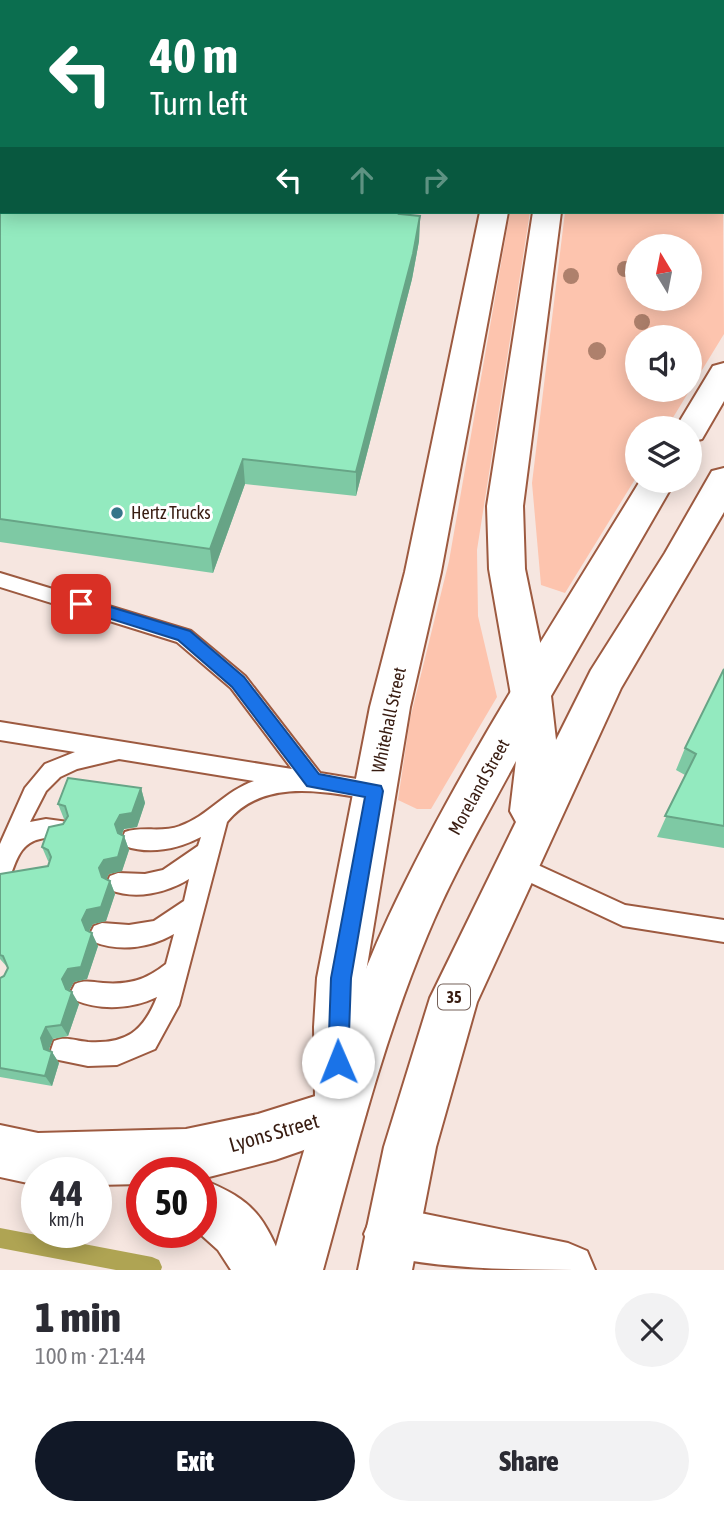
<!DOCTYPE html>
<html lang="en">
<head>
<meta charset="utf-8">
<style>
  body { margin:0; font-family:"Asap Condensed",sans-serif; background:#f2f2f3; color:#2b2b33; height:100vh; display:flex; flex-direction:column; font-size:26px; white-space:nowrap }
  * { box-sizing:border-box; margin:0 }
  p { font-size:23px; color:#7c7c81 }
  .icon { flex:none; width:38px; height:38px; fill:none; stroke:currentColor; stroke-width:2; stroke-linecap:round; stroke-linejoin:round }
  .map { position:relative; height:1270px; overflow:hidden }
  .sheet { display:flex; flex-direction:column; background:#fff; flex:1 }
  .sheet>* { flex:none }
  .guide { position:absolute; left:0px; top:0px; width:724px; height:214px; box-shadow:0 4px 18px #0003; background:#0b6e4f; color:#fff; overflow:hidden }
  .needle { width:46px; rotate:350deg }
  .tools { position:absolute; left:625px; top:234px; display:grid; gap:14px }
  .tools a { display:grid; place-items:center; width:77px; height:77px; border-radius:50%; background:#fff; box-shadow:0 4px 18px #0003; font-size:35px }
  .speed { position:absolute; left:21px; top:1157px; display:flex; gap:14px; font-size:35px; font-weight:700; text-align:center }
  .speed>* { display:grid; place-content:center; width:91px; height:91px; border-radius:50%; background:#fff; box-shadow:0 4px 18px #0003; line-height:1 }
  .speed small { font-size:18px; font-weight:400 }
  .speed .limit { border:10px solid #d22; background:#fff; color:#111 }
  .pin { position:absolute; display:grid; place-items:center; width:60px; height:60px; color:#fff; margin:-30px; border-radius:14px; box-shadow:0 4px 10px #0006 }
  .me { position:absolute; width:77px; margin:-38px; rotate:359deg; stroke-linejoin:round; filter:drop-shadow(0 0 5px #0008) }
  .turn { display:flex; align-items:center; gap:24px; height:147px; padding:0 35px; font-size:32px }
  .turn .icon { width:91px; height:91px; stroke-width:2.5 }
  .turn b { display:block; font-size:49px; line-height:60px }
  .lanes { display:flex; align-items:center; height:66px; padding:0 35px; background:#0003; justify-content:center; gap:35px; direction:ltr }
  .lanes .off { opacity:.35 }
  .round { display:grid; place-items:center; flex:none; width:74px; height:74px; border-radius:37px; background:#f2f2f3 }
  .overview { display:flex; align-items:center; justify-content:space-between; height:119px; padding:0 35px }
  h1 { font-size:42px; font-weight:800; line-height:52px }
  .action { display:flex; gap:14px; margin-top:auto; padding:14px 35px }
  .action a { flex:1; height:80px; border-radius:42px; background:#111827; color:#fff; font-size:28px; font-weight:800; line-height:80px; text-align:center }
  .action a+a { background:#f2f2f3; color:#2b2b33 }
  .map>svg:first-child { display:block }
  .green { fill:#fdc4ae; fill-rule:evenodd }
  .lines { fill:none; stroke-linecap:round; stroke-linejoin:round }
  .stream { fill:#afa453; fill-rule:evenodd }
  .lane-casing { stroke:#9d5a40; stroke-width:4 }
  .street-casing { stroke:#9d5a40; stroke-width:4 }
  .secondary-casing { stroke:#9d5a40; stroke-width:4 }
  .primary-casing { stroke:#9d5a40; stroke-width:4 }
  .lane { fill:#fff; fill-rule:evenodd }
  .street { fill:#fff; fill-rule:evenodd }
  .secondary { fill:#fff; fill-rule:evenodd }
  .primary { fill:#fff; fill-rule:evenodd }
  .tree { fill:#ae806c }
  .wall { fill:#7ec9a4 }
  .shaded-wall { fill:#67a486 }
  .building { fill:#93eabf; stroke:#67a486; stroke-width:2 }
  .route { fill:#1a73e8; stroke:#114b97; stroke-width:2 }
  .poi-dot { fill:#367589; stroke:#fff; stroke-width:2.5 }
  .labels { text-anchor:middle; stroke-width:6; stroke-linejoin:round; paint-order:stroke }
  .shield { fill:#fff; stroke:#746058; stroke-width:2 }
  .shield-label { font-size:16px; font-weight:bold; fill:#381c11 }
  .poi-label { font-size:18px; fill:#381c11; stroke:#fff; text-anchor:start }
  .street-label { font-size:18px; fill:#381c11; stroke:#fff }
  .near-street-label { font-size:21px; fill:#381c11; stroke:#fff }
</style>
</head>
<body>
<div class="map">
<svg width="724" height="1270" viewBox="0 0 724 1270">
  <rect width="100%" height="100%" fill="#f6e6e0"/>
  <path class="green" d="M723 204 724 334 666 429H637V476L565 593 541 585 532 483 565 212H723ZM637 247H690V299H637ZM637 338H690V390H637Z
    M510 212H530L477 550 478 616 497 697 431 809H417L398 800 410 719 449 561Z"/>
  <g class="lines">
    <path class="stream" d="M0 1228 152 1257 159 1260 162 1267 161 1270H116L0 1248Z"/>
    <g class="lane-casing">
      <path id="lane" d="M0 573 191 631 245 676 320 773 375 782 383 784 386 791 383 798 375 800C325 792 264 777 227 822L179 1005 155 1049 117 1065 88 1066 54 1059 51 1050 54 1041C66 1036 75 1041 88 1042 126 1044 143 1032 157 997 132 1009 101 1011 75 1000L71 992 75 984C84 980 92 982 103 983 129 985 146 980 166 964L174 934C150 948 120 952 94 942L90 934 94 926 102 923 129 925 154 921 184 901 189 879C166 893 136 900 110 890L107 883 110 876 118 873 145 874 163 870 198 846 201 837C178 849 150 855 125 846L122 839 125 832C142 826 162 833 180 826 208 816 225 791 254 781L119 759 77 769 60 777 46 791 30 822 46 819 68 822 71 829 68 836C58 839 50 836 40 839 18 844 16 864 8 881L0 884V844L25 788 45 764 75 752 0 740V722L292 769 231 688 177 642 0 587Z
        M516 855 625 905 724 920V942L623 926 508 872 505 865 508 858Z"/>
    </g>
    <g class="street-casing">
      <path id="street" d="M14 0H36L13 2Z
        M61 0H84L60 2Z
        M2 22V38L0 39V23Z
        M0 73H2L0 89Z
        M723 160H724V176H723Z
        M341 1088 359 1095 366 1113 359 1131 275 1160 201 1179V1172H142V1184L96 1185V1172H37V1185L0 1177V1125L38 1133 186 1129 258 1114Z
        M201 1179C256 1201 264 1217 286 1270H231L218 1250 198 1232H201Z
        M391 1207 568 1243 587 1251 595 1270C524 1270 439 1270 372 1253L364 1234 372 1215Z"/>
    </g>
    <g class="secondary-casing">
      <path id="secondary" d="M522 0H544V2H522Z
        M566 0H588V2H566Z
        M480 212H508L441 572 410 707 365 978 362 1027 365 1097 358 1115 340 1122 322 1115 315 1097 314 1027 317 978 370 707 405 572Z
        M533 212H561L523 506 525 569 551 695 545 707 531 711 517 707 511 695 489 569 487 506Z"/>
    </g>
    <g class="primary-casing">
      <path id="primary" d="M724 363V401L702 439 690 442V429H675L713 366Z
        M724 468V512L621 688 477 1002 436 1147 412 1270H358L384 1147 430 998 516 822 510 811 516 761C485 819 452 875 427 936 382 1043 354 1158 323 1270H269C304 1152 336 1030 388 918 459 766 553 624 640 481H675L551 696 556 740 591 670 665 553 712 471Z"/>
    </g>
    <use href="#lane" class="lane"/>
    <use href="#street" class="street"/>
    <use href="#secondary" class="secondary"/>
    <use href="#primary" class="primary"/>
  </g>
  <g class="tree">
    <circle cx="625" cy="269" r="8"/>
    <circle cx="571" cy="276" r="8"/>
    <circle cx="642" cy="322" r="8"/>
    <circle cx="597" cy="351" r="9"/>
  </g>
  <path class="wall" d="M724 17V54H723V20Z
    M723 54H724V133H723Z
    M0 144 420 216 419 241 412 279 356 496 245 484 213 573 0 542Z
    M724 669V848L657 837 685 775 676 770 685 748Z
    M141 788 145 803 137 827 124 829 122 835 124 836 129 850 122 871 109 874 106 879 110 881 115 894 106 921 93 924 88 931 98 946 87 979 74 982 69 990 79 1004 68 1036 53 1039 49 1049 52 1052 59 1063 52 1086 0 1077V978L4 976 8 968 0 959V874L48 866 50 862 48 861 42 847 63 824 66 819H64L58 804Z"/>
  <path class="shaded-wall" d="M420 216 419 241 412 279 356 496V472Z
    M243 459 245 484 213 573 210 549Z
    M141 788 145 803 137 827 124 829 120 838 115 824 120 815Z
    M124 836 129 850 122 871 109 874 105 882 110 881 115 894 106 921 93 924 88 933H92L98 946 87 979 74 982 69 991 72 992 79 1004 68 1036 61 1025 66 989 62 979 99 868 104 860Z
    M46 1027 53 1039 49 1049 51 1057 52 1052 59 1063 52 1086 45 1076 44 1049 41 1038Z"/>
  <path class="building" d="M102 0H440V2H101Z
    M723 54H724V114H723Z
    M2 141V212H400L399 214 420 216 413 254 356 472 243 459 210 549 0 519V144Z
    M724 669V826L665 816 696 754 685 748Z
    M68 778 141 788 132 813 120 815 115 824 118 833 124 836 118 857 104 860 99 868 102 877 110 881 101 907 87 910 82 920 86 930 92 933 81 967 68 969 62 979 66 989 72 992 61 1025 46 1027 41 1038 44 1049 52 1052 45 1076 0 1068V978L4 976 8 968 3 956 0 955V874L48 866 51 857 48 850 42 847 49 827 63 824 68 816 65 806 58 804Z"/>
  <path class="route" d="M81 598 190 631 244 677 319 774 381 786 383 791 351 978 348 1062 345 1069 338 1072 331 1069 328 1062 331 978 365 797 307 786 232 687 178 640 76 608 73 604 76 599Z"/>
  <circle class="poi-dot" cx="117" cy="513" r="7"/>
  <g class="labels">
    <rect class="shield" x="438" y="984.5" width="32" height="25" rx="5"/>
    <g class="shield-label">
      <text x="454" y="1003">35</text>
    </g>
    <g class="poi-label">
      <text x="131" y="519">Hertz Trucks</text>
    </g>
    <g class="street-label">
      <text transform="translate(389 720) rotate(-78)" y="6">Whitehall Street</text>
      <text transform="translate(479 787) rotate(-61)" y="6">Moreland Street</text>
    </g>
    <g class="near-street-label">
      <text transform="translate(274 1133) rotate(-16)" y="7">Lyons Street</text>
    </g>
  </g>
</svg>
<div class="tools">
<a><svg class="needle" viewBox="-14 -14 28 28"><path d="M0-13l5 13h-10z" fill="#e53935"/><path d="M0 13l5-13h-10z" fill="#7c7c81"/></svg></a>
<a><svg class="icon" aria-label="sound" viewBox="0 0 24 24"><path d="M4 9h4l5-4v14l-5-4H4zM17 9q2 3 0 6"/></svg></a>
<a><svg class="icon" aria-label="layers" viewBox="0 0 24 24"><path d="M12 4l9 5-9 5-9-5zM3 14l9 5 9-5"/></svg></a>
</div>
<div class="speed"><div>44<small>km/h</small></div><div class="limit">50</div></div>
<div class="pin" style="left:81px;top:604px;background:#d93025"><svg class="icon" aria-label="arrive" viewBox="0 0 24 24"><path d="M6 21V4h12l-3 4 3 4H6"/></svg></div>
<svg class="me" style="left:338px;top:1062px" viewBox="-20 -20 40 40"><circle r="19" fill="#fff"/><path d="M0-13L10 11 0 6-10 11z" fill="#1a73e8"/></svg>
<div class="guide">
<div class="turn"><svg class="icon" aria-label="left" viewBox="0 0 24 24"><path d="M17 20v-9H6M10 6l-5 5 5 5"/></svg><div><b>40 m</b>Turn left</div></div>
<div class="lanes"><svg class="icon" aria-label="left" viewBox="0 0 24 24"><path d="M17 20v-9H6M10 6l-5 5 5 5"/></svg><svg class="icon off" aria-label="ahead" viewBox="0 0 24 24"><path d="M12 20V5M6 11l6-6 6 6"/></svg><svg class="icon off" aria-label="right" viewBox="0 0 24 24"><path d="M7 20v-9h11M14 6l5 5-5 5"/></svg></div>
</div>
</div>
<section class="sheet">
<div class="overview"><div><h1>1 min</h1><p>100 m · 21:44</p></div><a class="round"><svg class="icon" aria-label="close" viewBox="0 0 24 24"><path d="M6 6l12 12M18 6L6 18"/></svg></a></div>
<div class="action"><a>Exit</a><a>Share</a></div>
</section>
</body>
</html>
